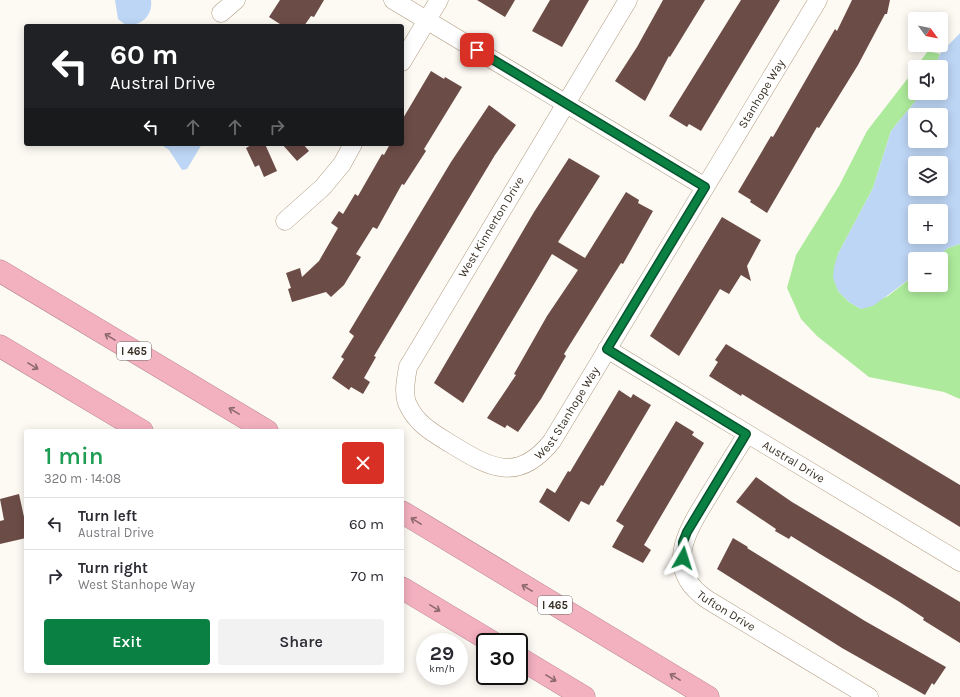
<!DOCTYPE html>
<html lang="en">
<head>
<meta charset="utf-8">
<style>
  body { margin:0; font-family:Karla,sans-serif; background:#f2f2f3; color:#2b2b33; height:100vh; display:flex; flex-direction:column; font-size:15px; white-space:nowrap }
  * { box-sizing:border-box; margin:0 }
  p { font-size:13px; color:#7c7c81 }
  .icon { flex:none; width:22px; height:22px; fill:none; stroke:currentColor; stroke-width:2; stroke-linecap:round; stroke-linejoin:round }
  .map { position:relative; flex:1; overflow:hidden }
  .side { position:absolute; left:24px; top:429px; width:380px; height:244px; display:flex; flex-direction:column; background:#fff; border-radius:4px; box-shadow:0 2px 10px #0003 }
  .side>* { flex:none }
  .guide { position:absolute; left:24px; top:24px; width:380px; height:122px; border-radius:4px; box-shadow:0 2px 10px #0003; background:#202124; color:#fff; overflow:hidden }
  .needle { width:26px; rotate:122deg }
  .controls { position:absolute; left:908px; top:12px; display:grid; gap:8px }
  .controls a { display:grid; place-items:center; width:40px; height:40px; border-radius:4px; background:#fff; box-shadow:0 2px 10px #0003; font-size:20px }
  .speed { position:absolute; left:416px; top:633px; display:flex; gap:8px; font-size:20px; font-weight:700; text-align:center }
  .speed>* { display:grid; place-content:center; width:52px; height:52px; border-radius:50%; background:#fff; box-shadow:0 2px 10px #0003; line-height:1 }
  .speed small { font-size:10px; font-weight:400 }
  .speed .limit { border:2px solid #111; border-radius:6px; background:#fff; color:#111 }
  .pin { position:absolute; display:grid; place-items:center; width:34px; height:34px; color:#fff; margin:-17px; border-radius:8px; box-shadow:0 2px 6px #0006 }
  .me { position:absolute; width:44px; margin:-22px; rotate:6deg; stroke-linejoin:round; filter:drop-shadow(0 0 3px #0008) }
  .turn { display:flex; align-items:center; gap:14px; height:84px; padding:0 20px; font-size:18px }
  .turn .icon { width:52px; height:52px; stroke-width:2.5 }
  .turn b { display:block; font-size:28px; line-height:34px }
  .lanes { display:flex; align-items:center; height:38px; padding:0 20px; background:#0003; justify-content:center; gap:20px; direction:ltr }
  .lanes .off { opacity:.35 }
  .round { display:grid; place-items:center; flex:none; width:42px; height:42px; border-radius:4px; background:#f2f2f3 }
  .head { display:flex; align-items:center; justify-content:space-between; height:68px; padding:0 20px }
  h1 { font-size:24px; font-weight:600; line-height:30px; color:#1e9e55 }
  .action { display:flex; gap:8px; margin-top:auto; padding:8px 20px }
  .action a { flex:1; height:46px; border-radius:4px; background:#0b8043; color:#fff; font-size:16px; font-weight:600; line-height:46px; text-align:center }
  .action a+a { background:#f2f2f3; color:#2b2b33 }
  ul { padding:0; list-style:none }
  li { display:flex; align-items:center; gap:12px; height:52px; padding:0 20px; border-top:1px solid #e1e1e2 }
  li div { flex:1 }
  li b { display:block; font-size:15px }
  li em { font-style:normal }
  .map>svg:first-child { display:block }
  .green { fill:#adea9b }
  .water { fill:#bdd6f5; fill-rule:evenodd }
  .building { fill:#6c4c47 }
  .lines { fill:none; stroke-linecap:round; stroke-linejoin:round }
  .street-casing { stroke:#b09c81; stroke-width:19 }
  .highway-casing { stroke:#b18389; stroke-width:23 }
  .street { stroke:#fff; stroke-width:18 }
  .highway { stroke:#f3b0bf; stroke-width:22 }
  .oneway { stroke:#8c696a }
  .route-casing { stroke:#07532c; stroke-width:10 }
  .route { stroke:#0b8043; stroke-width:7 }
  .labels { text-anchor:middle; stroke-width:4; stroke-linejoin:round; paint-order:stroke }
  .shield { fill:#fff; stroke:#736d66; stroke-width:1 }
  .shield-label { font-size:11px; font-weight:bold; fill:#372f24 }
  .street-label { font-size:12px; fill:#372f24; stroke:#fff }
</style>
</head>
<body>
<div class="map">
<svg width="960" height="697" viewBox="0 0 960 697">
  <rect width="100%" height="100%" fill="#fdf9f3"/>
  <path class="green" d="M928 51 940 54 935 67H916Z
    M915 69V93H922L891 131 873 188 838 254V291L849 302 861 309 888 296 915 275V285H941V259H935L948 248 960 244V399L944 392 869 377 817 336 801 319 787 288 796 255 839 186 867 131Z"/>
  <path class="water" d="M115 0H151C153 16 141 25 127 26L118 19Z
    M960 33V244L948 248 935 259H915V275L873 306 861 309 849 302 838 291 833 278 834 267 838 254 873 188 891 131 922 93H941V67H935L940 54ZM915 115H941V141H915ZM915 163H941V189H915ZM915 211H941V237H915Z
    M160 144H202L187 169 182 170 169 150Z"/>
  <path class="building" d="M280 0H324L314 17 311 16 304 26H283L269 17Z
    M477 0H515L505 17Z
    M550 0H589L562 47 532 31Z
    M663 0H705L670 57 669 56 645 101 615 81 637 47Z
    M741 0H780L701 131 689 124 687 127 669 116Z
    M852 0H890L887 14H885L858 65 819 128 817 127 767 213 750 202 751 200 738 192 771 136 773 137 835 29 837 31Z
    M431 71 444 79 445 77 462 87 424 149 426 151 404 185 402 184 377 229 373 227 356 254 361 257 344 285 331 297 326 292 292 302 288 289 291 288 286 273 300 268 302 277 319 261 338 228 331 223 339 211 343 214 355 194 358 196 382 154 384 155 390 144H402V120Z
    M489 105 516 125 495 155 374 356 376 357 364 378 370 382 363 394 351 387 349 390 332 378 344 359 341 357 354 336 349 332 451 162Z
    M253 144H265L277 171 264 177 259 165 255 167 246 148Z
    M282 144H303L309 151 297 161Z
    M569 158 600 176 558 242 585 258 626 192 639 200 638 203 653 211 623 264 621 263 564 354 566 356 541 399 518 432 507 425 505 428 487 418 516 375 514 374 547 316 578 270 552 254 463 403 434 383 534 212Z
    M722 217 761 240 747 266 751 281 741 275 729 294 720 289 679 356 650 336Z
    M726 344 960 485V527L742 394 741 396 709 376 718 362 715 360Z
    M619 390 631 398 633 394 651 405 603 486 601 485 589 505 581 501 569 522 539 502 547 488 555 493 568 471 570 472Z
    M676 421 694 432 692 435 704 443 644 545 651 550 643 563 612 547 624 526 616 521Z
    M756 477 792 502 960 602V643L923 620 924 618 898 601 820 554 791 536 789 539 775 531 776 529 736 502Z
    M19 494 26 526V538L0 544V521L4 520 0 499Z
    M733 538 748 547 747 548 865 621 946 667 934 685 932 683 925 695 842 648 717 569Z"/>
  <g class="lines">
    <g class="street-casing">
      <g id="street">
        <path d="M393 0 705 187"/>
        <path id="s1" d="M628 0 408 367C406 379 403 392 407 403 416 424 433 433 451 444 490 468 518 484 552 441L818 0"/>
        <path d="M221 13 236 0"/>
        <path d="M402 62 439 0"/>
        <path d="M285 221 323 187 342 164 353 144"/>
        <path id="s2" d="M607 349 960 562"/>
        <path id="s3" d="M747 434C735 453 723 472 711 492 689 528 660 568 708 600L869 697"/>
      </g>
    </g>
    <g class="highway-casing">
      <path id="highway" d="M0 271 267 431
        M0 346 142 431
        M402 512 708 697
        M402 588 492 642
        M519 658 584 697"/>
    </g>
    <use href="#street" class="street"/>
    <use href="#highway" class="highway"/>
  </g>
  <defs><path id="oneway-shaft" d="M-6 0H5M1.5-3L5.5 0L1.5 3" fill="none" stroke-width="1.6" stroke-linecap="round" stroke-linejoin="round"/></defs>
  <g class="oneway">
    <use href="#oneway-shaft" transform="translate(110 337) rotate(-149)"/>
    <use href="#oneway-shaft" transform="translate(33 366) rotate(31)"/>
    <use href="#oneway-shaft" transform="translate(234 411) rotate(-149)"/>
    <use href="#oneway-shaft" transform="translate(416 521) rotate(-149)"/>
    <use href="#oneway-shaft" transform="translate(527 588) rotate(-149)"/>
    <use href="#oneway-shaft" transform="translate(435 608) rotate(31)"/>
    <use href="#oneway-shaft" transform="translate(675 677) rotate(-149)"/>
    <use href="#oneway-shaft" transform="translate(551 678) rotate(31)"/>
  </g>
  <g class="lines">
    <g class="route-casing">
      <path id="route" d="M477 50 705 187 607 349 746 434 687 532 683 542V558"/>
    </g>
    <use href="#route" class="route"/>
  </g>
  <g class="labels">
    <g class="shield">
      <rect x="117" y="342" width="34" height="18" rx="3"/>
      <rect x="538" y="596" width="34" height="18" rx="3"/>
    </g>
    <g class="shield-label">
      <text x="134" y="355">I 465</text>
      <text x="555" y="609">I 465</text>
    </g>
    <g class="street-label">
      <text dy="4" stroke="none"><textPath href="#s1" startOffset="1047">Stanhope Way</textPath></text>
      <text transform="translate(491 227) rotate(-59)" y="4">West Kinnerton Drive</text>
      <text dy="4" stroke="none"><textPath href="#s1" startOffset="673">West Stanhope Way</textPath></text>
      <text dy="4" stroke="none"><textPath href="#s2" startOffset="218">Austral Drive</textPath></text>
      <text dy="4" stroke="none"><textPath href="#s3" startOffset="214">Tufton Drive</textPath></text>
    </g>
  </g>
</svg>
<div class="controls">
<a><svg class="needle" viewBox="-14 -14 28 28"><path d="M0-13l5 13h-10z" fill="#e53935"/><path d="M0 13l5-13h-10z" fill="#7c7c81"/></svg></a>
<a><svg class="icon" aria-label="sound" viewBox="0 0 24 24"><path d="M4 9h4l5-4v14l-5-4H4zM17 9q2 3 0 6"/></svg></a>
<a><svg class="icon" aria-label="search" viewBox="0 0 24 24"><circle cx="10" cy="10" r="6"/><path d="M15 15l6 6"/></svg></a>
<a><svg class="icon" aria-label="layers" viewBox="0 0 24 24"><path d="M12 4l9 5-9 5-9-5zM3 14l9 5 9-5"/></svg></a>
<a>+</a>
<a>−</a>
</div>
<div class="speed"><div>29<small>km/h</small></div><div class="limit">30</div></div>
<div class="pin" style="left:477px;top:50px;background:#d93025"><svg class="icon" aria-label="arrive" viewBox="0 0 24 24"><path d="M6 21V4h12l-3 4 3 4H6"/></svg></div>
<svg class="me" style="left:683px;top:558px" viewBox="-20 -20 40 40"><path d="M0-17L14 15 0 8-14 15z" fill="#0b8043" stroke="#fff" stroke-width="4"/></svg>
<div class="guide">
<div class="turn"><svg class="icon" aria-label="left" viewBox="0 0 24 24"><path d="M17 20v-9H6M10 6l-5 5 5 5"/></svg><div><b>60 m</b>Austral Drive</div></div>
<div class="lanes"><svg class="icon" aria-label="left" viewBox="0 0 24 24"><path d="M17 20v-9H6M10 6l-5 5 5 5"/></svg><svg class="icon off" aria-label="ahead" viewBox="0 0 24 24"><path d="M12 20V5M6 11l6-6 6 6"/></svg><svg class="icon off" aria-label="ahead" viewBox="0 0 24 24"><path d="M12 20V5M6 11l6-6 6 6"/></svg><svg class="icon off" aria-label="right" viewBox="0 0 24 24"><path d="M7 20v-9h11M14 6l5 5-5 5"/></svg></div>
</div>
<section class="side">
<div class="head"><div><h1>1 min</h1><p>320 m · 14:08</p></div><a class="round" style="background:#d93025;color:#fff"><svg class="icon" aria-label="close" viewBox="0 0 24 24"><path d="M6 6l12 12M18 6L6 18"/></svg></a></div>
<ul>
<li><svg class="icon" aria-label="left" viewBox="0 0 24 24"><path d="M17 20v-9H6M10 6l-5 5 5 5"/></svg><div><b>Turn left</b><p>Austral Drive</p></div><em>60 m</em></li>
<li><svg class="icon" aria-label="right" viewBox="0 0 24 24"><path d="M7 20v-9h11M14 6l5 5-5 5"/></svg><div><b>Turn right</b><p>West Stanhope Way</p></div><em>70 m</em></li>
</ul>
<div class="action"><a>Exit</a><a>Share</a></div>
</section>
</div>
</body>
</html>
